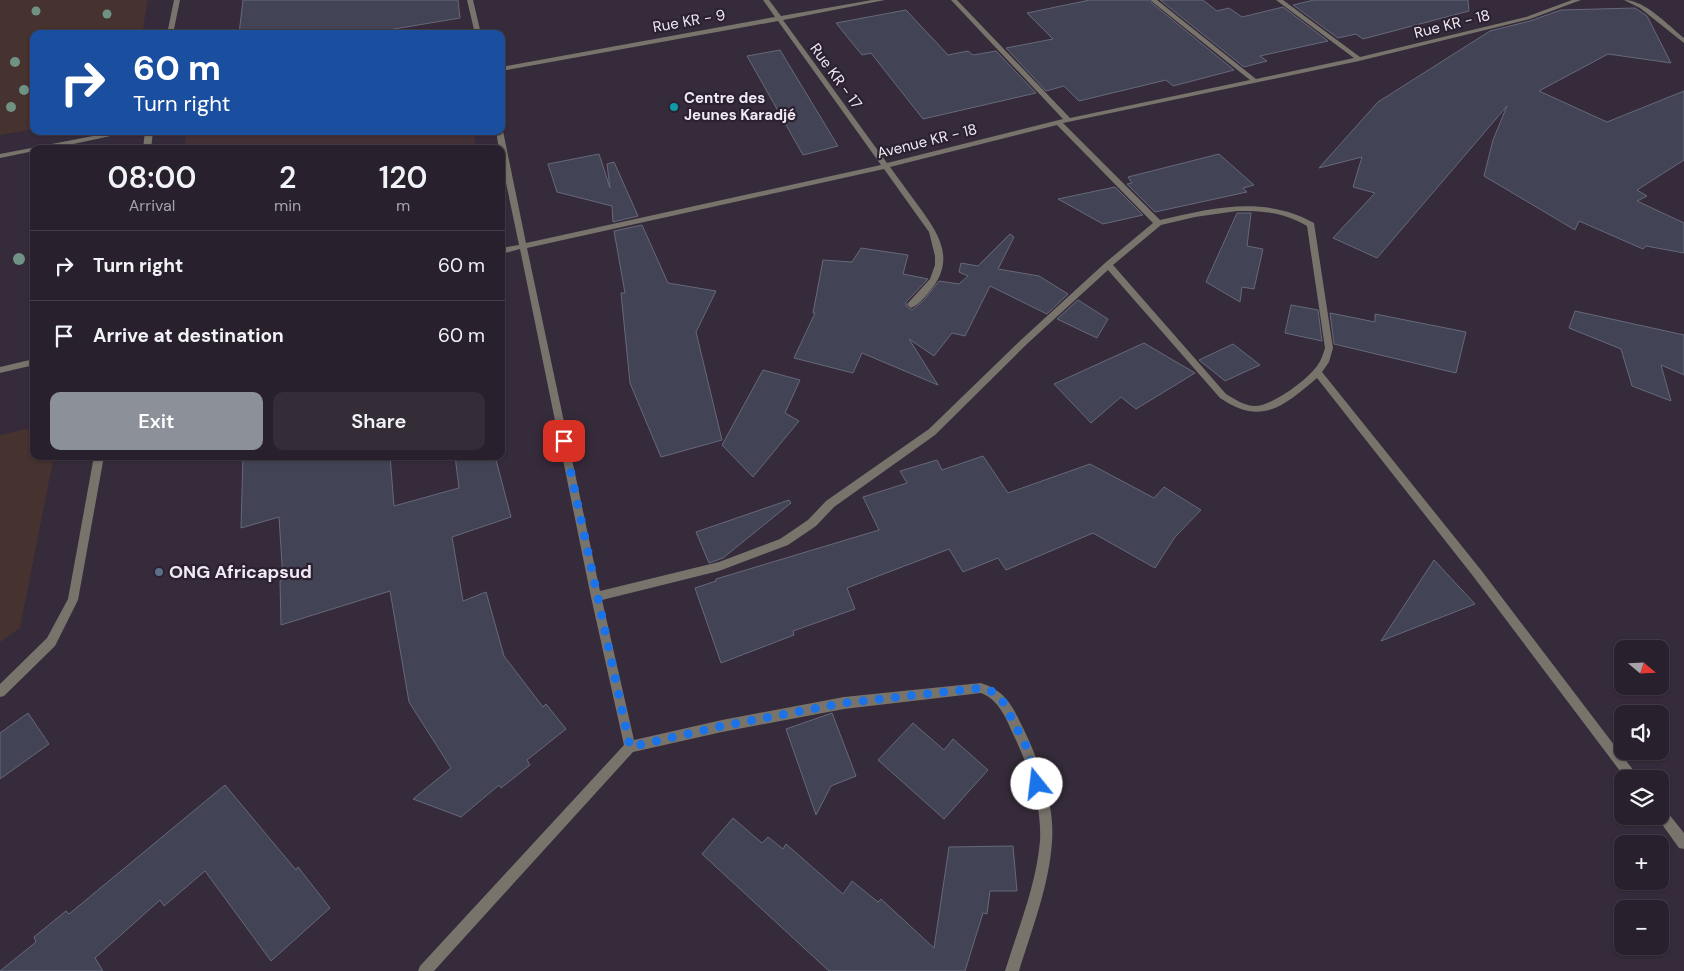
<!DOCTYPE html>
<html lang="en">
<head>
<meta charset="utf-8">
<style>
  body { margin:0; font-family:"DM Sans",sans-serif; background:#342d38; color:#f1f3f6; height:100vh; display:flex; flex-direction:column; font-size:19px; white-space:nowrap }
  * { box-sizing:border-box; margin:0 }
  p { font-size:16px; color:#a5a3a9 }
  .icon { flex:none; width:28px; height:28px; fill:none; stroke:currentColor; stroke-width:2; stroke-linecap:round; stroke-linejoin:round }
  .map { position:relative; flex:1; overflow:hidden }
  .side { position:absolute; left:30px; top:145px; width:475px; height:315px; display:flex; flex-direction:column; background:#28202c; border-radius:10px; box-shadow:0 1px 4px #0004,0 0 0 1px #443e48 }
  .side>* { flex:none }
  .hud { position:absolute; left:30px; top:30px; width:475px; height:105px; border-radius:10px; box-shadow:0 1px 4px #0004,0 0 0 1px #443e48; background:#1a4fa0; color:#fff; overflow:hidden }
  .needle { width:32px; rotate:109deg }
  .controls { position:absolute; left:1614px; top:640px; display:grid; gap:10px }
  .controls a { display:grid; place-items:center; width:55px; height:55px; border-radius:10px; background:#28202c; box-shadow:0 1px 4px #0004,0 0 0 1px #443e48; font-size:25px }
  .pin { position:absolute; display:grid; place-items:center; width:42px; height:42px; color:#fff; margin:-21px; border-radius:10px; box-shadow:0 2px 8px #0006 }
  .me { position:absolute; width:55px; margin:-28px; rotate:344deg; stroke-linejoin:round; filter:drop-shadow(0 0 4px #0008) }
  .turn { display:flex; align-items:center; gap:18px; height:105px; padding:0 20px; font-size:22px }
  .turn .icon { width:65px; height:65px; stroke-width:2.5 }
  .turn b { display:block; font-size:35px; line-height:42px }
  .eta { display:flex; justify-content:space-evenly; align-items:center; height:85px; text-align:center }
  .eta b { font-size:30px; font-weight:600; line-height:35px }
  .cta { display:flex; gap:10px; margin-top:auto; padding:10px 20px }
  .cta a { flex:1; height:58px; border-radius:10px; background:#8c9099; color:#fff; font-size:20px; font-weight:600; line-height:58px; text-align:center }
  .cta a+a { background:#342d38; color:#f1f3f6 }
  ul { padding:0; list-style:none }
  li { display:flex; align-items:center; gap:15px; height:70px; padding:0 20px; border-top:1px solid #443e48 }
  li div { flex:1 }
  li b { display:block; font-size:19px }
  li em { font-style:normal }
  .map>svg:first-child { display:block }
  .education { fill:#46322e }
  .medical { fill:#443138 }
  .building { fill:#424355; stroke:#66687b }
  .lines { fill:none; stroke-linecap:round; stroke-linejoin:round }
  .street { fill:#78736b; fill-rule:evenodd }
  .tree { fill:#6f9284 }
  .route { stroke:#1a73e8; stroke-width:9; stroke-dasharray:0 16.2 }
  .culture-dot { fill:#0f9aa8; stroke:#2c2130; stroke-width:2 }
  .service-dot { fill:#5c6f8a; stroke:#2c2130; stroke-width:2 }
  .labels { text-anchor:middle; stroke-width:4.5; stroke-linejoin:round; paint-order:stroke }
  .far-street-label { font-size:15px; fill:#f0e9f3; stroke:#2c2130 }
  .far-poi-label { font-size:15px; font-weight:bold; fill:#f0e9f3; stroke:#2c2130; text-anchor:start }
  .poi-label { font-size:18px; font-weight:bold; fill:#f0e9f3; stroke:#2c2130; text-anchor:start }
</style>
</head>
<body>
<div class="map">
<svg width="1684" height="971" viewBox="0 0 1684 971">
  <rect width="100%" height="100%" fill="#362b3a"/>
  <path class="education" d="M0 0H148L142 34H34V129L0 135Z
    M34 427V456H54L20 628 0 642V435Z"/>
  <path class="medical" d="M187 131H473L477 149H184Z"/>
  <path class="building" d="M243 0H458L460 18 364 34H239Z
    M1090 0H1148L1234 70 1173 86 1166 80 1079 101 1064 86 1046 91 1006 48 1053 39 1027 13Z
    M1160 0H1203L1217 11 1229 8 1242 17 1283 7 1328 41 1260 56 1267 61 1244 67Z
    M1314 0H1468L1469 11 1363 39 1356 34 1338 38 1293 5Z
    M1635 8 1647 16 1671 63 1608 54 1539 91 1607 122 1684 91V160L1637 190 1647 196 1637 201 1684 223V253L1646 246 1643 249 1579 221 1575 230 1484 176 1493 140 1507 106 1377 258 1333 238 1375 193 1353 187 1362 157 1319 168 1378 102 1490 31 1530 21 1561 10Z
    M906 10 948 55 968 51 973 55 996 51 1036 93 923 119 871 53 862 55 836 23Z
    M780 50 838 146 803 155 747 56Z
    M599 154 610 188 607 164 614 162 638 216 613 222 612 206 557 192 548 164Z
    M1219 154 1254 185 1243 188 1247 192 1155 212 1127 184 1132 183 1128 177Z
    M1115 187 1143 215 1103 224 1058 199Z
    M1237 213H1251L1247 246 1263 249 1254 289 1242 287 1240 302 1206 282Z
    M642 225 668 283 716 291 696 332 722 440 661 457 630 383 621 293H625L614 231Z
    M1010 234 1014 237 998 269 1039 276 1068 294 1047 314 990 286 965 336 952 333 934 356 909 339 938 385 862 353 853 373 794 358 815 313H813L823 260 852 262 861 248 908 255 903 274 928 279 906 302V306L912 310 924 300 939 281 959 284 968 276 959 272 961 263 978 266Z
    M1078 300 1108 319 1097 338 1057 319Z
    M1291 305 1318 310 1322 341 1285 333Z
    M1575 311 1684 335V375L1661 365 1671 401 1632 386 1621 349 1569 328Z
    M1330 313 1375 322V314L1466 332 1456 373 1334 344Z
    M1144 343 1195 373 1136 409 1121 397 1091 423 1054 384Z
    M1233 344 1260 365 1225 381 1199 360Z
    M763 370 800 380 785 413 799 421 753 477 722 445Z
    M243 456H390L394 506 459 488 455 456H495L511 517 452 537 463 601 486 592 504 656 543 707 546 704 566 729 527 760 530 765 501 788 499 785 461 817 413 799 451 768 409 702 390 591 281 625 280 581 283 580 279 517 241 528Z
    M983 456 1008 493 1090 464 1154 498 1164 487 1201 510 1175 537 1155 568 1093 533 1006 570 998 558 963 572 949 549 847 588 855 609 793 631 794 635 721 663 695 588 716 581V579L879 530 863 497 907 483 900 471 937 460 942 470Z
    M789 500 791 503 723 558 709 563 696 532Z
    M1434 560 1475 604 1381 641Z
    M28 713 49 744 0 779V733Z
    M832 713 856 776 831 786 816 815 786 729Z
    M913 723 944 750 953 739 988 770 944 819 878 760Z
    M225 785 296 870 298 867 330 908 271 961 205 871 164 906 160 900 95 958 103 971H0L36 942 34 937 66 911 69 914Z
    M733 818 762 843 768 837 783 849 786 844 843 894 852 881 878 902 881 899 934 948 949 847 1013 846 1017 891H990L987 914 983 913 965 971H829L702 854Z"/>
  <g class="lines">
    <path class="street" d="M174 0H180L173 34H167Z
      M467 0H473L481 34H475Z
      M763 0H769L781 16 872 0H885L783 20 887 163 1063 119 951 0H957L1070 118 1250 80 1150 0H1157L1256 79 1354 58 1276 0H1283L1360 57 1526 17 1572 0H1581L1530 19 1359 61 1063 123 1160 220C1213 208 1264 195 1314 223L1333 348 1329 362 1322 372 1481 570 1640 779H1626L1473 576 1317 378C1283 407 1261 426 1220 398L1108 270 1028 343 935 435 834 507 816 526 788 545 719 571 602 600 634 740 722 720 844 697 981 683C1008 692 1013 708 1025 732 1040 764 1055 805 1052 842 1049 886 1032 929 1019 971H1005C1018 929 1036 886 1040 841 1042 806 1029 766 1013 734 1006 718 999 700 981 693L844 709 722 732 633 752 434 971H418L420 966 624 745 591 597 520 249 501 254V248L519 245 501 159V149H499L496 131H501V129L503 131 526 243 881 165 778 21 501 71V67L775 17ZM1057 125 1153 223 1105 263 1022 339 929 429 826 501 808 520 780 539 719 562 600 591 527 248 884 169 929 232 935 256V265L930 279 908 303 907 305 911 308C919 305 928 294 933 287 956 256 936 230 917 204 908 192 899 179 890 167ZM1237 211C1264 211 1283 212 1307 226L1325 348C1323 354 1321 361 1317 366 1307 380 1272 406 1255 406 1244 406 1235 399 1226 394L1113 265 1161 225 1195 217Z
      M1624 0C1645 0 1668 25 1684 38V43L1640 8Z
      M119 131H134L50 149H34V151L0 158V154Z
      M145 131H153L151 149H143Z
      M34 359V365L0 373V367Z
      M94 456H104L78 600 55 646 4 696 0 697V684L47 638 68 599Z
      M1660 806 1664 808 1684 833V849L1679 848 1656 816H1660Z"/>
  </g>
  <g class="tree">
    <circle cx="36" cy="11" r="4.5"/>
    <circle cx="107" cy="14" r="4.5"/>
    <circle cx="15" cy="62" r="5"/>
    <circle cx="24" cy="90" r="5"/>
    <circle cx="11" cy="107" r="5"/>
    <circle cx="19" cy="259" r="6"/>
  </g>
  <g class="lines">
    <path class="route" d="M564 441 630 747 722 726 844 703 981 688 991 691 1001 698 1026 746 1037 784"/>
  </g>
  <circle class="culture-dot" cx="674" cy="107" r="5"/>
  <circle class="service-dot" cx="159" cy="572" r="5"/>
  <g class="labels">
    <g class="far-street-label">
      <text transform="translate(689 21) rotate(-10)" y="5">Rue KR - 9</text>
      <text transform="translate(1452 24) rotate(-14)" y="5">Rue KR - 18</text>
      <text transform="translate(836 76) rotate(54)" y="5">Rue KR - 17</text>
      <text transform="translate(927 141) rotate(-14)" y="5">Avenue KR - 18</text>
    </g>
    <g class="far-poi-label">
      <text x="684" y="103">Centre des<tspan x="684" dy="17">Jeunes Karadjé</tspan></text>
    </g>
    <g class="poi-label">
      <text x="169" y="578">ONG Africapsud</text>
    </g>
  </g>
</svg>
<div class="controls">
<a><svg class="needle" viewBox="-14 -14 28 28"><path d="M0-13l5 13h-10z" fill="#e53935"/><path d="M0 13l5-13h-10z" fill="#a5a3a9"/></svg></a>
<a><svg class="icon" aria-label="sound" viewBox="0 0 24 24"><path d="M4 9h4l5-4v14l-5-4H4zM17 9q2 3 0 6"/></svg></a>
<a><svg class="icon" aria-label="layers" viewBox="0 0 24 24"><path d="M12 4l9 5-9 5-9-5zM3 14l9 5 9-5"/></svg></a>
<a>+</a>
<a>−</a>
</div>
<div class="pin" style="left:564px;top:441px;background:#d93025"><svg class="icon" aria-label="arrive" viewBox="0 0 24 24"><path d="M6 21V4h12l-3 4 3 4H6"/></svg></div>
<svg class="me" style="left:1037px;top:784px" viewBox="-20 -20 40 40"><circle r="19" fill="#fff"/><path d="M0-13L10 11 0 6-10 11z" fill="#1a73e8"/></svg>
<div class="hud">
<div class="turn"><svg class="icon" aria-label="right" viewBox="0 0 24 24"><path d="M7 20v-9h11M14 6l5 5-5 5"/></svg><div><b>60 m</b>Turn right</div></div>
</div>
<section class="side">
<div class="eta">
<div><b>08:00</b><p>Arrival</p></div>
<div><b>2</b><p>min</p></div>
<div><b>120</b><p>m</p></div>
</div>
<ul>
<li><svg class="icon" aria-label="right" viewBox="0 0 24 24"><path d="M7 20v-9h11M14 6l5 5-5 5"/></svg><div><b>Turn right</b></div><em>60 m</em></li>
<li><svg class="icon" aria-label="arrive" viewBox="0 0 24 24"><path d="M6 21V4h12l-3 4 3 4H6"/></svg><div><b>Arrive at destination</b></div><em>60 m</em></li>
</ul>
<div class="cta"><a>Exit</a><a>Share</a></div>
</section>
</div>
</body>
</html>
